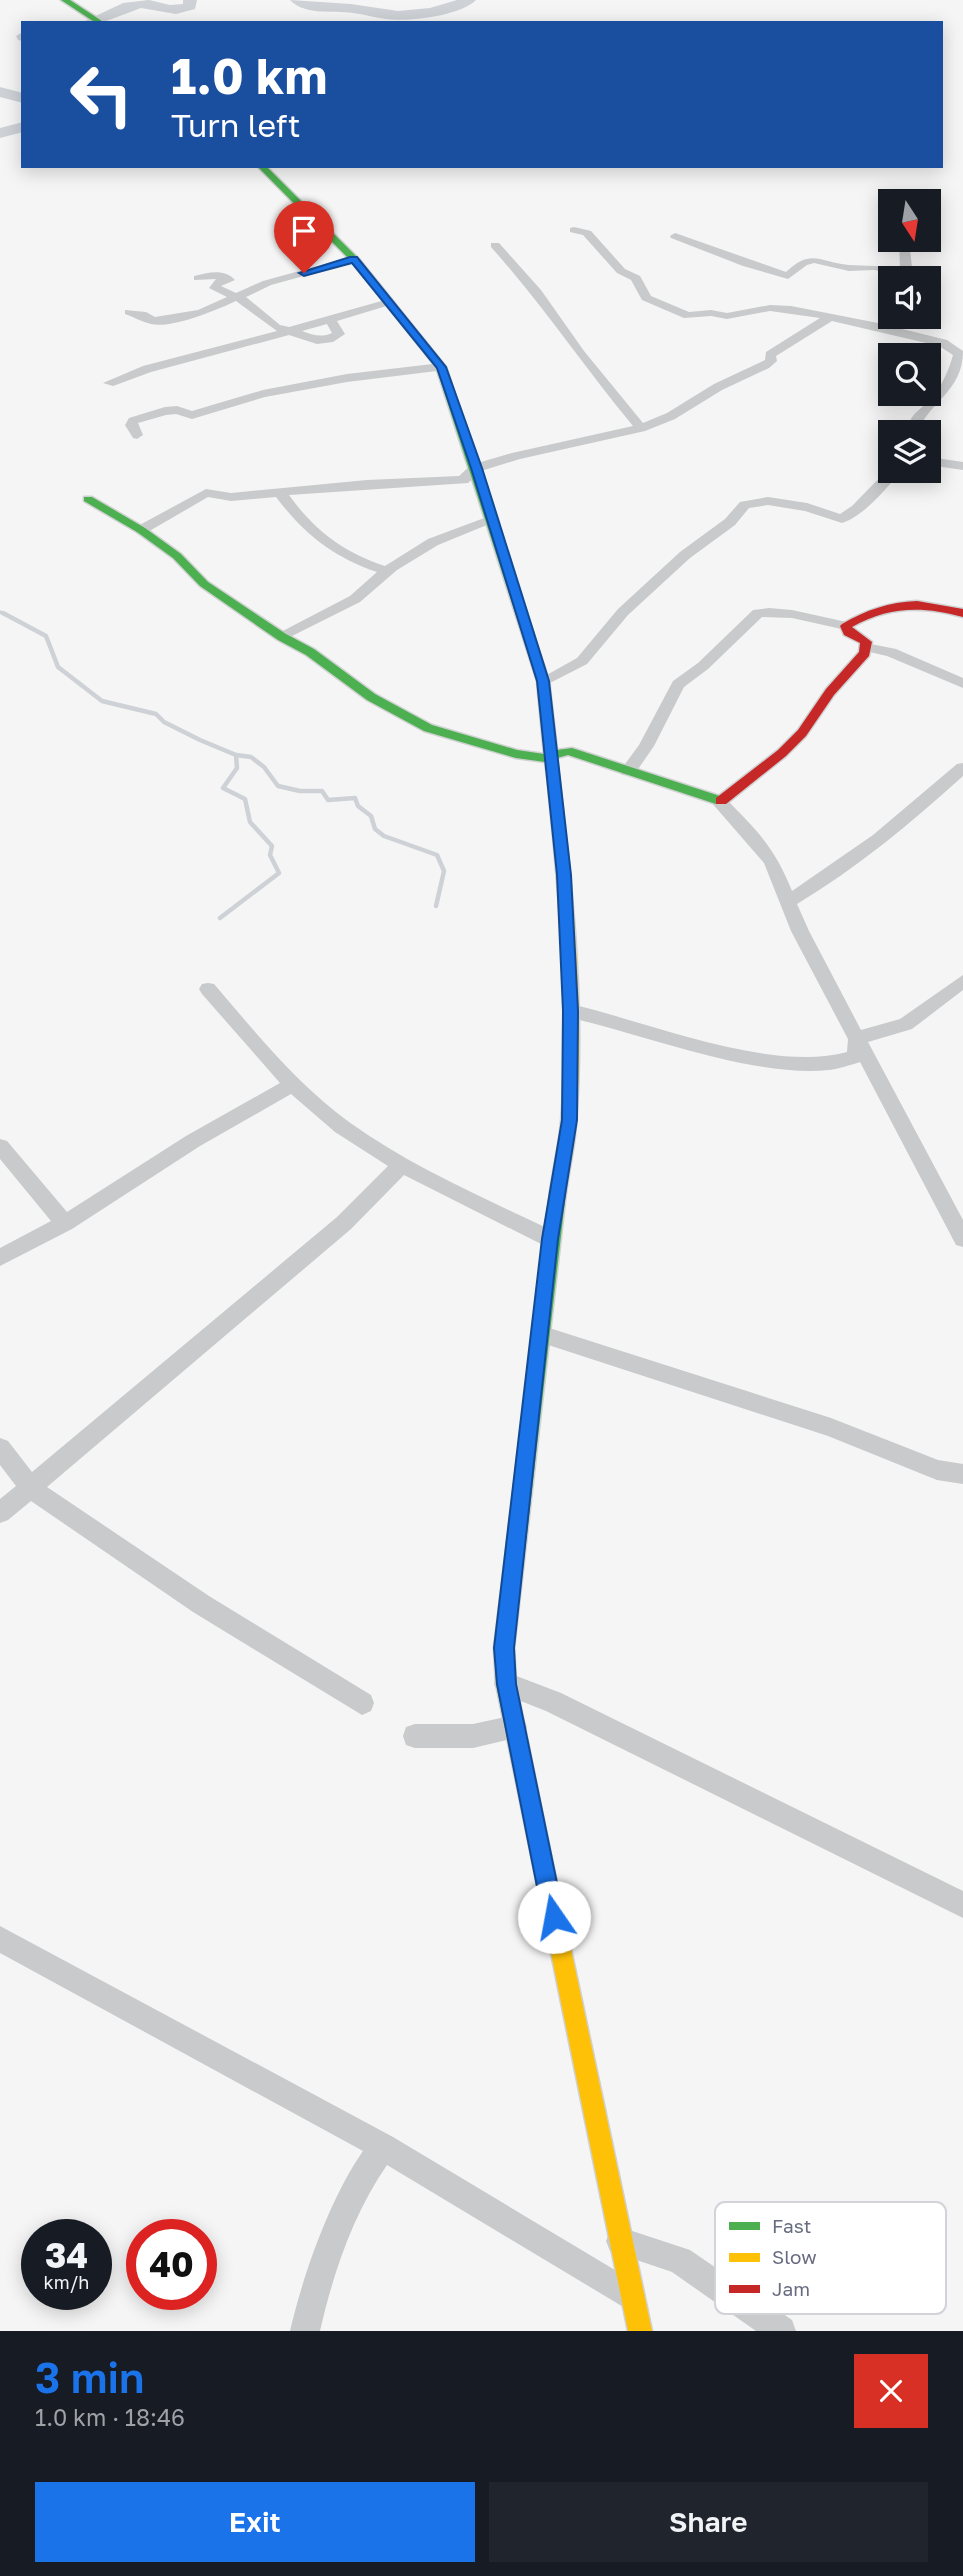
<!DOCTYPE html>
<html lang="en">
<head>
<meta charset="utf-8">
<style>
  body { margin:0; font-family:"Golos Text",sans-serif; background:#20242c; color:#f1f3f6; height:100vh; display:flex; flex-direction:column; font-size:26px; white-space:nowrap }
  * { box-sizing:border-box; margin:0 }
  p { font-size:23px; color:#9ea1a6 }
  .icon { flex:none; width:38px; height:38px; fill:none; stroke:currentColor; stroke-width:2; stroke-linecap:round; stroke-linejoin:round }
  .map { position:relative; height:2331px; overflow:hidden }
  .details { display:flex; flex-direction:column; background:#171b24; flex:1 }
  .details>* { flex:none }
  .top-card { position:absolute; left:21px; top:21px; width:922px; height:147px; border-radius:0px; box-shadow:0 4px 18px #0003; background:#1a4fa0; color:#fff; overflow:hidden }
  .needle { width:46px; rotate:168deg }
  .fabs { position:absolute; left:878px; top:189px; display:grid; gap:14px }
  .fabs a { display:grid; place-items:center; width:63px; height:63px; border-radius:0px; background:#171b24; box-shadow:0 4px 18px #0003; font-size:35px }
  .speed { position:absolute; left:21px; top:2219px; display:flex; gap:14px; font-size:35px; font-weight:700; text-align:center }
  .speed>* { display:grid; place-content:center; width:91px; height:91px; border-radius:50%; background:#171b24; box-shadow:0 4px 18px #0003; line-height:1 }
  .speed small { font-size:18px; font-weight:400 }
  .speed .limit { border:10px solid #d22; background:#fff; color:#111 }
  .pin { position:absolute; display:grid; place-items:center; width:60px; height:60px; color:#fff; margin:-72px -30px; border-radius:50% 50% 50% 0; rotate:-45deg; box-shadow:0 0 7px #0007 }
  .pin .icon { rotate:45deg }
  .me { position:absolute; width:77px; margin:-38px; rotate:348deg; stroke-linejoin:round; filter:drop-shadow(0 0 5px #0008) }
  .turn { display:flex; align-items:center; gap:24px; height:147px; padding:0 35px; font-size:32px }
  .turn .icon { width:91px; height:91px; stroke-width:2.5 }
  .turn b { display:block; font-size:49px; line-height:60px }
  .round { display:grid; place-items:center; flex:none; width:74px; height:74px; border-radius:0px; background:#20242c }
  .summary { display:flex; align-items:center; justify-content:space-between; height:119px; padding:0 35px }
  h1 { font-size:42px; font-weight:600; line-height:52px; color:#1a73e8 }
  .action { display:flex; gap:14px; margin-top:auto; padding:14px 35px }
  .action a { flex:1; height:80px; border-radius:0px; background:#1a73e8; color:#fff; font-size:28px; font-weight:600; line-height:80px; text-align:center }
  .action a+a { background:#20242c; color:#f1f3f6 }
  .map>svg:first-child { display:block }
  .lines { fill:none; stroke-linecap:round; stroke-linejoin:round }
  .stream-far1 { stroke:#ced1d6; stroke-width:3.5 }
  .stream { stroke:#ced1d6; stroke-width:4.5 }
  .river { fill:#ced1d6; fill-rule:evenodd }
  .fast-casing { stroke:#d0d1d2; stroke-width:3 }
  .slow-casing { stroke:#d0d1d2; stroke-width:3 }
  .jam-casing { stroke:#d0d1d2; stroke-width:3 }
  .street { fill:#c9cacb; fill-rule:evenodd }
  .fast { fill:#4caf50; fill-rule:evenodd }
  .slow { fill:#ffc107; fill-rule:evenodd }
  .jam { fill:#c62828; fill-rule:evenodd }
  .route { fill:#1a73e8; stroke:#114b97; stroke-width:2 }
  .key { fill:#fff; stroke:#d2d3d9; stroke-width:2 }
  .key-label { font-size:19px; fill:#686c80 }
</style>
</head>
<body>
<div class="map">
<svg width="963" height="2331" viewBox="0 0 963 2331">
  <rect width="100%" height="100%" fill="#f4f5f4"/>
  <g class="lines">
    <path class="stream-far1" d="M0 612 6 615"/>
    <path class="stream" d="M3 613 46 636 58 667 102 701 156 714 164 722 200 740 236 755 251 757 264 767 278 786 300 791H322L328 800 355 798 358 806 371 816 375 829 384 836 437 855 444 871 436 906
      M220 918 279 873 270 855 272 846 250 822 245 799 223 788 237 768 236 755"/>
    <path class="river" d="M149 0 170 5 183 4V0H197L195 9 176 14 141 8 101 23H81L123 3Z
      M290 0 351 4 398 11 430 8 457 0H476C460 16 409 22 386 19 375 18 364 14 353 13 333 10 305 16 290 0Z
      M23 32V41L18 40 16 36Z
      M0 87 23 93V103L0 97Z
      M23 122V132L0 138V128Z"/>
    <g class="fast-casing">
      <path id="fast" d="M61 0H70L105 23H96Z
        M257 166H266L359 259 446 367 549 681 557 750 572 748 726 798V804H716L568 755 557 758 559 776 553 780 547 776 545 762 516 758 424 731 367 700 306 655 278 640 200 586 173 558 137 532 84 501V497H92L145 528 181 554 208 582 286 634 314 649 375 694 432 725 517 750 544 754 537 681 436 367 353 263Z
        M558 1186 564 1188 566 1192 514 1648 516 1684 551 1855 548 1862 541 1865 534 1862 531 1855 496 1684 494 1648 550 1192 552 1188Z"/>
    </g>
    <g class="slow-casing">
      <path id="slow" d="M553 772 559 776C573 891 585 1008 576 1123 575 1146 569 1169 566 1192L564 1196H552L550 1192C553 1169 559 1146 561 1123 570 1008 559 891 547 776Z
        M541 1845 548 1848 551 1855 652 2331H628L531 1855 534 1848Z"/>
    </g>
    <g class="jam-casing">
      <path id="jam" d="M917 601 963 609V617C923 606 889 606 852 627L872 642 869 656 834 695 806 736 786 756 726 804H716V798L778 750 798 730 826 689 859 652 860 643 844 635 840 626 842 624C866 610 889 602 917 601Z"/>
    </g>
    <path class="street" d="M918 193 923 196 918 201H907Z
      M574 227 591 231 625 269 640 276 651 296 689 312 711 310 727 313 770 305 791 306 878 323V304L891 292 890 326 947 340 963 351C963 392 928 402 918 432H906C912 410 919 413 932 397 942 385 949 370 953 355L939 346 832 321 776 356 777 361 769 368 722 390 675 419 645 431 520 459 481 471 468 483 289 495C315 531 343 552 385 566L428 539 487 517H497L499 520 438 545 397 570 360 602 282 641 275 637 277 634 350 596 377 572C333 557 304 534 276 497L231 501 208 497 146 533H136V527L206 489 231 493 367 480 459 476 471 465 512 453 633 426C584 367 542 304 491 247V243H499L541 290 584 351 643 423 667 413 714 384 761 362 765 360 766 352 820 318 770 311 727 319 711 316 684 318 642 300 631 280 617 273 583 235 570 232V228Z
      M675 233 786 272C811 248 819 262 849 265 867 266 880 265 900 269L899 240H909L912 267 906 278H896L897 275 874 270 849 271 814 263 807 265 788 279 743 266 671 238 670 236Z
      M354 256 360 259 358 261 271 285 246 297 280 325 289 327 385 300H393V304L337 321 345 334 333 342 317 344 289 335 151 372 113 386 103 383 143 366 277 331 236 301C217 310 171 329 151 324 142 322 134 317 125 314V310L146 312 155 317 198 310 227 297 209 288 216 279 194 280V276C208 273 224 268 235 280L221 286 236 293 263 281ZM327 324 332 333C321 338 313 335 302 331Z
      M441 363 447 367 445 370 347 382 265 397 192 419 176 414 166 415 138 423 143 435 137 439 133 438 125 425 129 418 165 407 177 406 192 411 263 390 347 374Z
      M929 457 963 462V470L929 465Z
      M889 468 891 471H901C886 489 864 516 842 523L805 511 768 505 749 508 735 525 690 558 628 615 587 664 548 684H538L536 681 577 658 618 609 680 552 725 519 740 502 768 497 807 503 840 514 852 506Z
      M769 608 792 610 851 623 853 626 846 630 792 618 762 617 708 669 684 687 654 746 634 775H622L620 771 639 745 673 681 698 663 753 610Z
      M866 643 896 649 963 678V688L887 656 861 650 859 647Z
      M963 763V776C911 823 857 868 797 904L809 931 861 1030 900 1019 963 975V990L912 1029 868 1042 963 1220V1247L956 1245 860 1062C850 1065 839 1069 829 1070 754 1078 646 1035 571 1018L565 1016 562 1011 565 1006 571 1004C648 1022 771 1073 847 1052L848 1039 791 931 764 863 711 802 713 798H725C757 830 775 848 792 891L873 835 957 764Z
      M208 983 214 984C256 1033 297 1084 349 1122 413 1168 487 1199 557 1233L560 1239 557 1245 550 1247 543 1245 404 1175 351 1229 47 1487 209 1596 371 1695 374 1703 371 1711 362 1715 193 1612 31 1501 8 1520 0 1523V1499L16 1486 0 1465V1438L8 1441 32 1472 337 1217 388 1166 335 1132 291 1094 200 1146 72 1229 0 1266V1248L51 1221 0 1159V1139L7 1141 67 1212 186 1136 280 1083 202 994 199 989 202 984Z
      M540 1325 831 1418 938 1460 963 1464V1484L937 1480 828 1436 533 1340 530 1334 533 1328Z
      M506 1672 561 1693 963 1891V1918L546 1711 498 1692 494 1684 498 1676Z
      M515 1715 524 1718 527 1727 524 1736 473 1748H415L406 1745 403 1736 406 1727 415 1724H473Z
      M0 1926 393 2137 640 2285 645 2295 640 2305 630 2310 620 2305 387 2165C353 2214 333 2274 320 2331H290C303 2275 330 2198 363 2151L0 1953Z
      M620 2227 690 2250 792 2320 796 2331H756L672 2272 610 2251 606 2241 610 2231Z"/>
    <use href="#fast" class="fast"/>
    <use href="#slow" class="slow"/>
    <use href="#jam" class="jam"/>
  </g>
  <path class="route" d="M350 257H357L446 367 482 468 549 681 571 875 578 1011 577 1120 558 1239 514 1648 516 1684 564 1917 561 1924 554 1927 546 1924 543 1917 497 1684 494 1648 542 1239 562 1120 563 1011 557 875 537 681 471 468 437 368 352 263 304 276 299 273Z"/>
  <rect x="715" y="2202" width="231" height="112" rx="10" class="key"/>
  <rect x="729" y="2222" width="31" height="8" fill="#4caf50"/>
  <rect x="729" y="2253" width="31" height="9" fill="#ffc107"/>
  <rect x="729" y="2285" width="31" height="8" fill="#c62828"/>
  <g class="key-label">
    <text x="772" y="2233">Fast</text>
    <text x="772" y="2264">Slow</text>
    <text x="772" y="2296">Jam</text>
  </g>
</svg>
<div class="fabs">
<a><svg class="needle" viewBox="-14 -14 28 28"><path d="M0-13l5 13h-10z" fill="#e53935"/><path d="M0 13l5-13h-10z" fill="#9ea1a6"/></svg></a>
<a><svg class="icon" aria-label="sound" viewBox="0 0 24 24"><path d="M4 9h4l5-4v14l-5-4H4zM17 9q2 3 0 6"/></svg></a>
<a><svg class="icon" aria-label="search" viewBox="0 0 24 24"><circle cx="10" cy="10" r="6"/><path d="M15 15l6 6"/></svg></a>
<a><svg class="icon" aria-label="layers" viewBox="0 0 24 24"><path d="M12 4l9 5-9 5-9-5zM3 14l9 5 9-5"/></svg></a>
</div>
<div class="speed"><div>34<small>km/h</small></div><div class="limit">40</div></div>
<div class="pin" style="left:304px;top:273px;background:#d93025"><svg class="icon" aria-label="arrive" viewBox="0 0 24 24"><path d="M6 21V4h12l-3 4 3 4H6"/></svg></div>
<svg class="me" style="left:554px;top:1917px" viewBox="-20 -20 40 40"><circle r="19" fill="#fff"/><path d="M0-13L10 11 0 6-10 11z" fill="#1a73e8"/></svg>
<div class="top-card">
<div class="turn"><svg class="icon" aria-label="left" viewBox="0 0 24 24"><path d="M17 20v-9H6M10 6l-5 5 5 5"/></svg><div><b>1.0 km</b>Turn left</div></div>
</div>
</div>
<section class="details">
<div class="summary"><div><h1>3 min</h1><p>1.0 km · 18:46</p></div><a class="round" style="background:#d93025;color:#fff"><svg class="icon" aria-label="close" viewBox="0 0 24 24"><path d="M6 6l12 12M18 6L6 18"/></svg></a></div>
<div class="action"><a>Exit</a><a>Share</a></div>
</section>
</body>
</html>
